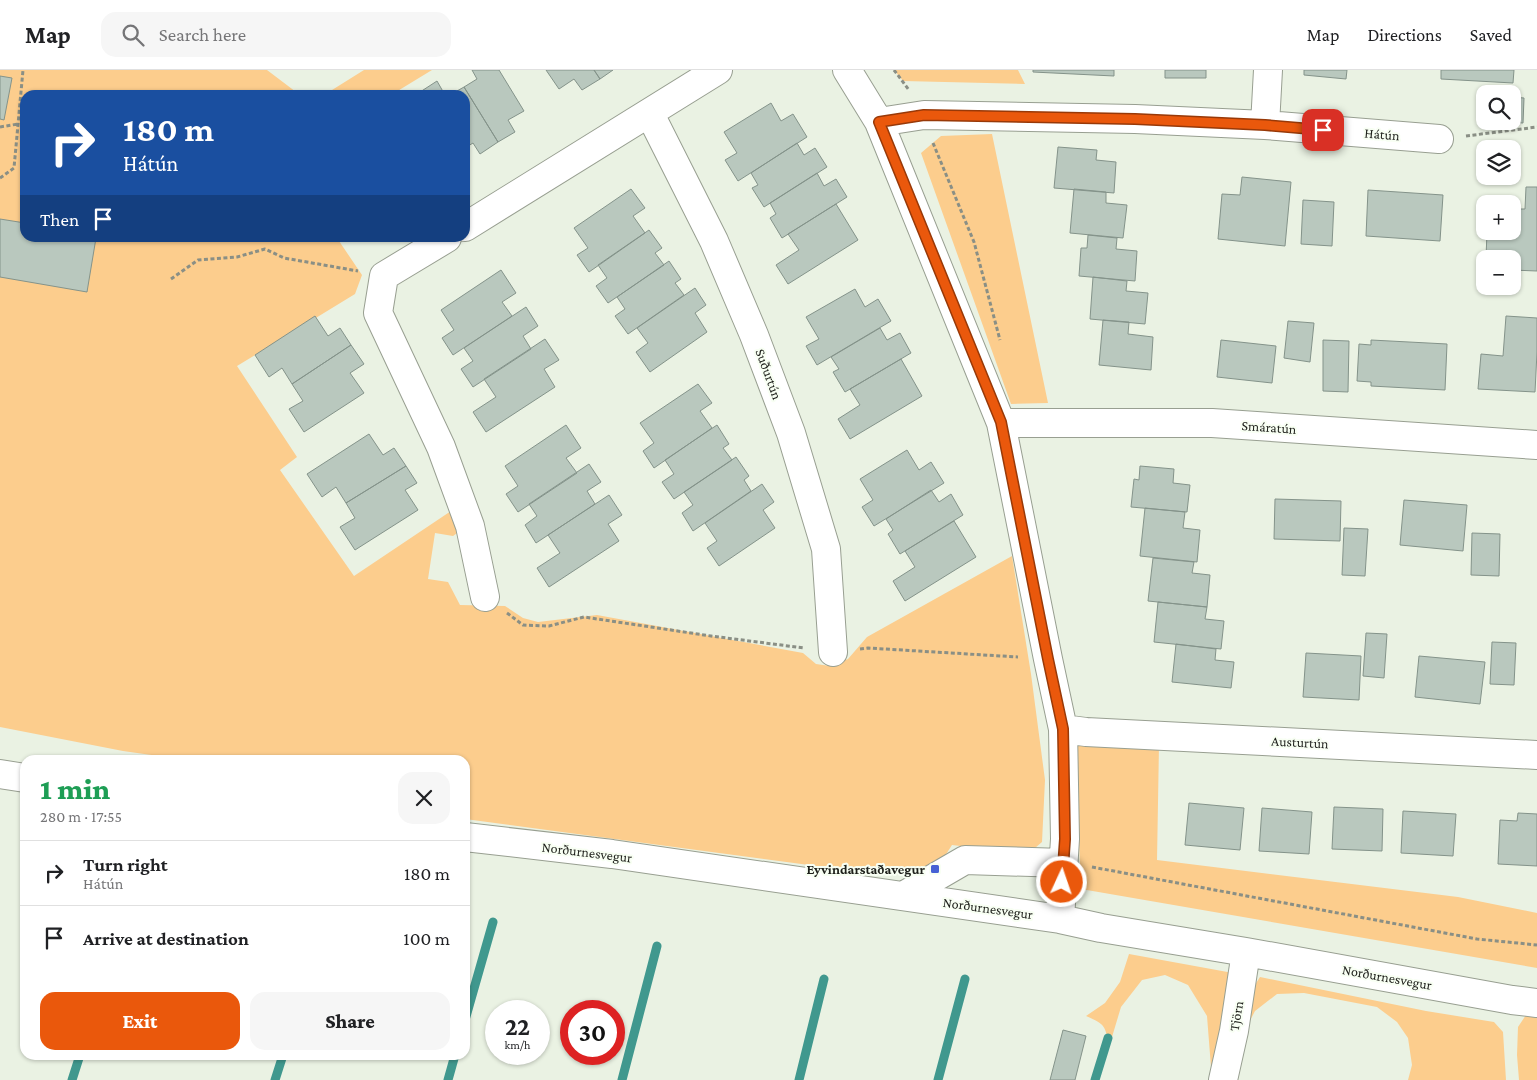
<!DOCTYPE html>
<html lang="en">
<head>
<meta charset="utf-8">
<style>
  body { margin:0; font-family:"Crimson Pro",serif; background:#f6f6f6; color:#202124; height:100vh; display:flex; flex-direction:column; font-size:19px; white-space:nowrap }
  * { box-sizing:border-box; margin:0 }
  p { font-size:16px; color:#757577 }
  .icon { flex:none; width:28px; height:28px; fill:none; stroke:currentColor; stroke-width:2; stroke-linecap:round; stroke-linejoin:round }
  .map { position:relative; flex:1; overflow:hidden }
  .side { position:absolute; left:20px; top:685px; width:450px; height:305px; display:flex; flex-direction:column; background:#fff; border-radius:15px; box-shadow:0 1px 4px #0004 }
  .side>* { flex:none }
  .top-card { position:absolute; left:20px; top:20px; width:450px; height:152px; border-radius:15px; box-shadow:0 1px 4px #0004; background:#1a4fa0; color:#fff; overflow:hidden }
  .controls { position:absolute; left:1476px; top:15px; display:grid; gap:10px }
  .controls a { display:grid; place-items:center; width:45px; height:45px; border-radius:10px; background:#fff; box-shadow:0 1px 4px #0004; font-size:25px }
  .speed { position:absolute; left:485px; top:930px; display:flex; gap:10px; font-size:25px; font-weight:700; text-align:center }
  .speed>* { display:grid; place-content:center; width:65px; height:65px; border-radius:50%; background:#fff; box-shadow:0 1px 4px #0004; line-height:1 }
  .speed small { font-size:12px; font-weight:400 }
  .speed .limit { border:8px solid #d22; background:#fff; color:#111 }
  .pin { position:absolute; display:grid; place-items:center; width:42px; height:42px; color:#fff; margin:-21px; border-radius:10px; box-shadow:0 2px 8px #0006 }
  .me { position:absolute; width:55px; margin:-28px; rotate:3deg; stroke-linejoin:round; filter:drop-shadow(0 0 4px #0008) }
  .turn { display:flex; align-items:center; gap:18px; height:105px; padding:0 20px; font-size:22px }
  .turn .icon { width:65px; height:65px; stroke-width:2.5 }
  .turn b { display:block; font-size:35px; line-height:42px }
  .then { display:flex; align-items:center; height:48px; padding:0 20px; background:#0003; gap:10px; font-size:19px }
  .round { display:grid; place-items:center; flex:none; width:52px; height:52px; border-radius:15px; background:#f6f6f6 }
  .head { display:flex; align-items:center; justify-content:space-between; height:85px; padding:0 20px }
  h1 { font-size:30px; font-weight:800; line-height:38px; color:#1e9e55 }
  .action { display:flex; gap:10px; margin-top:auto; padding:10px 20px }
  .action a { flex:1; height:58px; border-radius:15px; background:#ea580c; color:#fff; font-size:20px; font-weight:800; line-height:58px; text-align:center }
  .action a+a { background:#f6f6f6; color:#202124 }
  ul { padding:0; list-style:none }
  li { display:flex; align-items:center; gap:15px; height:65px; padding:0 20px; border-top:1px solid #e0e0e0 }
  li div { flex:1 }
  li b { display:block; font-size:19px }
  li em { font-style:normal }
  header { display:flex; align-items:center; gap:30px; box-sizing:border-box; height:70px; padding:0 25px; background:#fff; border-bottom:1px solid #e0e0e0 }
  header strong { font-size:24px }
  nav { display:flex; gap:28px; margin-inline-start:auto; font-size:18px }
  .search { width:350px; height:45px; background:#f6f6f6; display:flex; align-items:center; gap:12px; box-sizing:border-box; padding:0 18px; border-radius:15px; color:#757577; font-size:19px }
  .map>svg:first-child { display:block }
  .green { fill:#fccd8d }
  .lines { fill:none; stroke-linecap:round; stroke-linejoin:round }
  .stream { stroke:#40988e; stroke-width:9 }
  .building { fill:#b9c8be; stroke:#84938a }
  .minor-casing { stroke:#989f91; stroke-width:30 }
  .path { stroke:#8a8f85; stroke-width:3; stroke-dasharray:4 2.5; stroke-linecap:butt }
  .minor { stroke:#fff; stroke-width:28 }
  .route-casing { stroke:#983908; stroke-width:12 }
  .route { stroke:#ea580c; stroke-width:9 }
  .poi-dot { fill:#4661d5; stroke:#f8fff3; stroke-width:2 }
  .labels { text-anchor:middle; stroke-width:4; stroke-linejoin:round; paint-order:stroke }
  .street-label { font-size:14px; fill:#1e201b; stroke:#f8fff3 }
  .poi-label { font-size:14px; font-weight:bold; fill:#1e201b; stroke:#f8fff3; text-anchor:end }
</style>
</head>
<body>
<header>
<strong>Map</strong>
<div class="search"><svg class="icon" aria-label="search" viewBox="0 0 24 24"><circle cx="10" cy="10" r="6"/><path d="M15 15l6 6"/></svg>Search here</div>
<nav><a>Map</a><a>Directions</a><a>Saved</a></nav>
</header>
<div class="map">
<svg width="1537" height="1010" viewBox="0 0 1537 1010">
  <rect width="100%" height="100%" fill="#eaf2e3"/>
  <path class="green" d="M0 0H267L300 25H25V168H337L362 205 355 224 237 296 297 387 280 400 354 506 454 439 460 461 453 466 435 463 428 509 448 512 460 535 505 536 523 548 538 552 597 545 803 583 816 594 830 596 848 589 867 567 1012 486 1031 604 1045 710 1042 772 1028 784 952 775 943 789 914 803 884 805 465 749V690H187L123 681 0 657Z
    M364 0H432L391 25H324Z
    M894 0H1018L1025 14 903 11Z
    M992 64 1048 333 1011 334 921 83 941 66Z
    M1075 671 1159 675 1157 790 1458 827 1537 843V898L1081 819Z
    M1129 884 1233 903 1212 1010 1207 946 1188 915 1165 905 1142 910 1121 937 1109 977C1105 955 1106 955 1086 946L1105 933 1120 912Z
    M1260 907 1426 941 1494 952 1503 962 1506 1010H1408L1412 995 1408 968 1397 952 1377 937 1304 923 1277 924 1255 941 1239 972 1249 924Z
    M1528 942H1537V1010H1519L1517 985 1518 957Z"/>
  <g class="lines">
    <path class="stream" d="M465 950 493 852
      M72 1010 80 985
      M275 1010 283 985
      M448 1010 455 985
      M622 1010 657 876
      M799 1010 824 909
      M938 1010 965 909
      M1095 1010 1108 968"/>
  </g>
  <path class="building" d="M472 0H499L524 41 508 50 515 62 498 72 464 17 477 9Z
    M546 0H594L600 9 582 20 574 9 559 19Z
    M594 0H613L600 9Z
    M1033 0H1114V6L1033 2Z
    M1165 0H1206V8H1165Z
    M1304 0H1347L1346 9 1304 5Z
    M1441 0H1514L1513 13 1441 9Z
    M0 6 12 8 4 50 0 49Z
    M437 11 445 25H418L417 24Z
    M464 17 498 72 480 84 473 73 465 78V25H450Z
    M1512 27 1524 28 1523 53 1488 51H1512Z
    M771 33 781 51 793 44 807 67 738 111 725 90 737 83 724 62Z
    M797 73 804 85 815 78 827 97 764 137 752 118 758 115 751 103Z
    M1058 77 1097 80 1096 90 1116 92 1114 123 1054 118Z
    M817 103 824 116 836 109 847 127 782 168 770 148 776 144 770 133Z
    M1242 107 1291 112 1285 176 1218 169 1222 124 1240 125Z
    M1526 117H1537V201L1512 200V189H1486L1487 161H1512V139H1525Z
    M631 119 645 138 633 146 645 163 589 202 577 185 588 178 574 158Z
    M1074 119 1106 122V133L1127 135 1123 168 1070 163Z
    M1368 120 1443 125 1440 171 1366 166Z
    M1303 130 1334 132 1332 176 1301 174Z
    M836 134 858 170 788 214 776 195 799 180 788 164Z
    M0 149 25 153V168H96L87 222 0 207Z
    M649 160 662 178 655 183 664 195 608 233 596 216 607 208 598 195Z
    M1088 165 1117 168 1116 179 1137 181 1135 211 1079 206 1081 178H1087Z
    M669 191 681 209 675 213 684 225 628 264 615 246 625 239 617 227Z
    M501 200 516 223 502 232 512 246 453 285 442 268 454 260 441 240Z
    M1093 207 1127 211 1126 221 1148 223 1145 254 1090 249Z
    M695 218 706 235 695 243 707 262 650 302 636 282 648 273 637 258Z
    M855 219 865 237 878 229 891 251 817 295 806 276 819 269 806 247Z
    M526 237 538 256 523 266 531 279 473 317 461 299 473 291 464 278Z
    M315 246 328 266 340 258 351 275 292 314 282 298 269 307 255 285Z
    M1506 246 1537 248V282L1535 322 1478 319 1481 284 1503 286Z
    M1103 250 1129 252 1128 264 1153 267 1151 300 1099 295Z
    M1288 251 1314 253 1310 292 1284 288Z
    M880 258 887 270 900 263 911 283 845 322 833 302 839 299 831 287Z
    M545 269 559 290 544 299 555 317 486 362 473 342 496 327 484 309Z
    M1221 270 1276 276 1272 313 1217 307Z
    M1323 270 1349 271 1348 322 1323 321Z
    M1371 270 1447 274 1445 320 1371 316V312L1357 311 1359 274 1371 275Z
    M351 275 364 294 350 303 364 323 304 362 289 339 303 331 292 314Z
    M901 289 922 326 850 369 838 349 860 335 850 319Z
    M698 314 712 333 700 341 712 358 654 398 643 381 654 373 640 353Z
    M566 355 581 378 566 388 577 403 518 442 506 424 518 416 505 396Z
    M717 355 729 374 723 378 732 390 674 429 662 412 674 404 665 390Z
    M369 364 383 385 394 378 406 396 346 433 336 417 322 427 307 404Z
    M907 380 919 400 931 392 944 413 874 456 862 437 873 430 860 409Z
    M736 387 749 406 744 410 751 421 693 461 682 443 693 435 684 422Z
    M589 394 601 412 587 421 595 434 536 473 525 455 537 446 529 434Z
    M406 396 417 413 405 420 418 440 355 480 340 457 355 448 346 433Z
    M1140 396 1174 399 1173 413 1190 415 1187 442 1131 437 1134 409 1139 410Z
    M762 414 774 432 763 440 775 458 719 496 707 478 717 471 705 453Z
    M931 420 939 432 951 424 963 445 900 484 888 464 893 460 886 449Z
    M609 425 622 445 608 454 619 471 549 517 537 498 560 483 548 465Z
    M1275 429 1341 431 1340 471 1274 469Z
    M1404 430 1467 435 1463 481 1400 475Z
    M1145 438 1185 442 1183 458 1200 460 1197 492 1140 486Z
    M954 451 976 487 905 531 893 511 915 497 905 481Z
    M1344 458 1368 459 1365 506 1342 505Z
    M1472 463 1500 464 1499 506 1471 505Z
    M1153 488 1194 492 1192 503 1210 505 1207 537 1148 531Z
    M1158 532 1207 537 1205 549 1224 551 1221 579 1154 572Z
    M1366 563 1387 564 1384 608 1363 606Z
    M1492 572 1516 573 1514 615 1490 614Z
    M1176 574 1216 579 1215 590 1234 592 1231 618 1172 612Z
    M1306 583 1361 586 1359 630 1303 627Z
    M1419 586 1485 592 1480 634 1415 627Z
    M1189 733 1244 738 1240 780 1185 775Z
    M1334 737 1383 739 1382 781 1332 779Z
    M1262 738 1312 742 1309 784 1259 781Z
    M1403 741 1456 744 1453 786 1401 783Z
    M1518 743 1537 744V796L1498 794 1500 750 1517 751Z
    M1063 960 1086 966 1075 1010H1050Z"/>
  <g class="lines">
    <g class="minor-casing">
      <path id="minor" d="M847 0 879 52 1001 353 1048 589 1063 659 1065 769 1060 849
        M650 44 714 171 754 265 791 363 826 479 833 582
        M879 52 924 45 1135 49 1265 55 1439 69
        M1265 55 1268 0
        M465 157 718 0
        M447 168 384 206 378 243 441 377 470 456 485 527
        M1001 353H1212L1537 375
        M1063 659 1086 662 1537 685
        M0 704 25 708
        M465 767 612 784 1060 849 1101 858 1246 882 1512 930 1537 933
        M903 826 965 790 1063 793
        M1223 1010 1234 961 1246 882"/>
    </g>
    <path class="path" d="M894 0 909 20
      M0 57 18 54
      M1466 66 1537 57
      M933 73 974 172 1000 270
      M0 108 14 98 23 0
      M171 209 198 190 237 187 265 179 284 188 358 201
      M507 543 523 555 549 556 584 547 711 566 804 578
      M860 579 868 578 1018 587
      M1092 797 1477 869 1537 875"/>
    <use href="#minor" class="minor"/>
  </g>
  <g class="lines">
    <g class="route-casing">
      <path id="route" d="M1062 812 1065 769 1063 659 1048 589 1001 352 879 52 924 45 1135 49 1265 55 1323 60"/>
    </g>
    <use href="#route" class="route"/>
  </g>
  <rect class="poi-dot" x="930" y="794" width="10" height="10" rx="2.5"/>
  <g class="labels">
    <g class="street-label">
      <text transform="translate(1382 64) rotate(5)" y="5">Hátún</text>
      <text transform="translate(769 304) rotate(70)" y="5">Suðurtún</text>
      <text transform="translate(1269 357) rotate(4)" y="5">Smáratún</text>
      <text transform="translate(1300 672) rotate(3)" y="5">Austurtún</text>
      <text transform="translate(587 782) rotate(7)" y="5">Norðurnesvegur</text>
      <text transform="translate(988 838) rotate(8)" y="5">Norðurnesvegur</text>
      <text transform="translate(1387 907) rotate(10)" y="5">Norðurnesvegur</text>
      <text transform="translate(1236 946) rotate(-81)" y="5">Tjörn</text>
    </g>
    <g class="poi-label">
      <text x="925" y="804">Eyvindarstaðavegur</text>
    </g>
  </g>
</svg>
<div class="controls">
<a><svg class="icon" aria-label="search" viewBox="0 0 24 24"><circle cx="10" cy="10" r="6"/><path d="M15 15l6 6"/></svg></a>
<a><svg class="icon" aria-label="layers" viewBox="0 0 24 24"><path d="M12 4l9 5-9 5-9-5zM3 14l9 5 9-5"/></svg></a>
<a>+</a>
<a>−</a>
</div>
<div class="speed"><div>22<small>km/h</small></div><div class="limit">30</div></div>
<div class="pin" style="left:1323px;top:60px;background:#d93025"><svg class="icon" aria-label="arrive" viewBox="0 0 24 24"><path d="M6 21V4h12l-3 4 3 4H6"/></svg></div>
<svg class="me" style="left:1062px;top:812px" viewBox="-20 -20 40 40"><circle r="17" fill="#ea580c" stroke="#fff" stroke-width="3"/><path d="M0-11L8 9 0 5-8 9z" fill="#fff"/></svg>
<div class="top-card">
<div class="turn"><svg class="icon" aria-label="right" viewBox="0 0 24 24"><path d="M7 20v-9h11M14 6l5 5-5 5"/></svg><div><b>180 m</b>Hátún</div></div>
<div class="then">Then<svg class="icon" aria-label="arrive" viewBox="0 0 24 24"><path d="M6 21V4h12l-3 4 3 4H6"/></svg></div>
</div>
<section class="side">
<div class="head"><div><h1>1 min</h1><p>280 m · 17:55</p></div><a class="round"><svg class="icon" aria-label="close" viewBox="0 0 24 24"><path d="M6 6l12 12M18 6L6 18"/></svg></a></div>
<ul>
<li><svg class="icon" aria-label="right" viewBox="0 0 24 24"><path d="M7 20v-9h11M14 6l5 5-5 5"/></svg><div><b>Turn right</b><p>Hátún</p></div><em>180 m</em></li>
<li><svg class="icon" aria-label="arrive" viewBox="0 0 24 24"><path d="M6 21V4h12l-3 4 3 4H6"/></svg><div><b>Arrive at destination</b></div><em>100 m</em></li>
</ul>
<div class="action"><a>Exit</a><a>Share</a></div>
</section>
</div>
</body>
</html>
